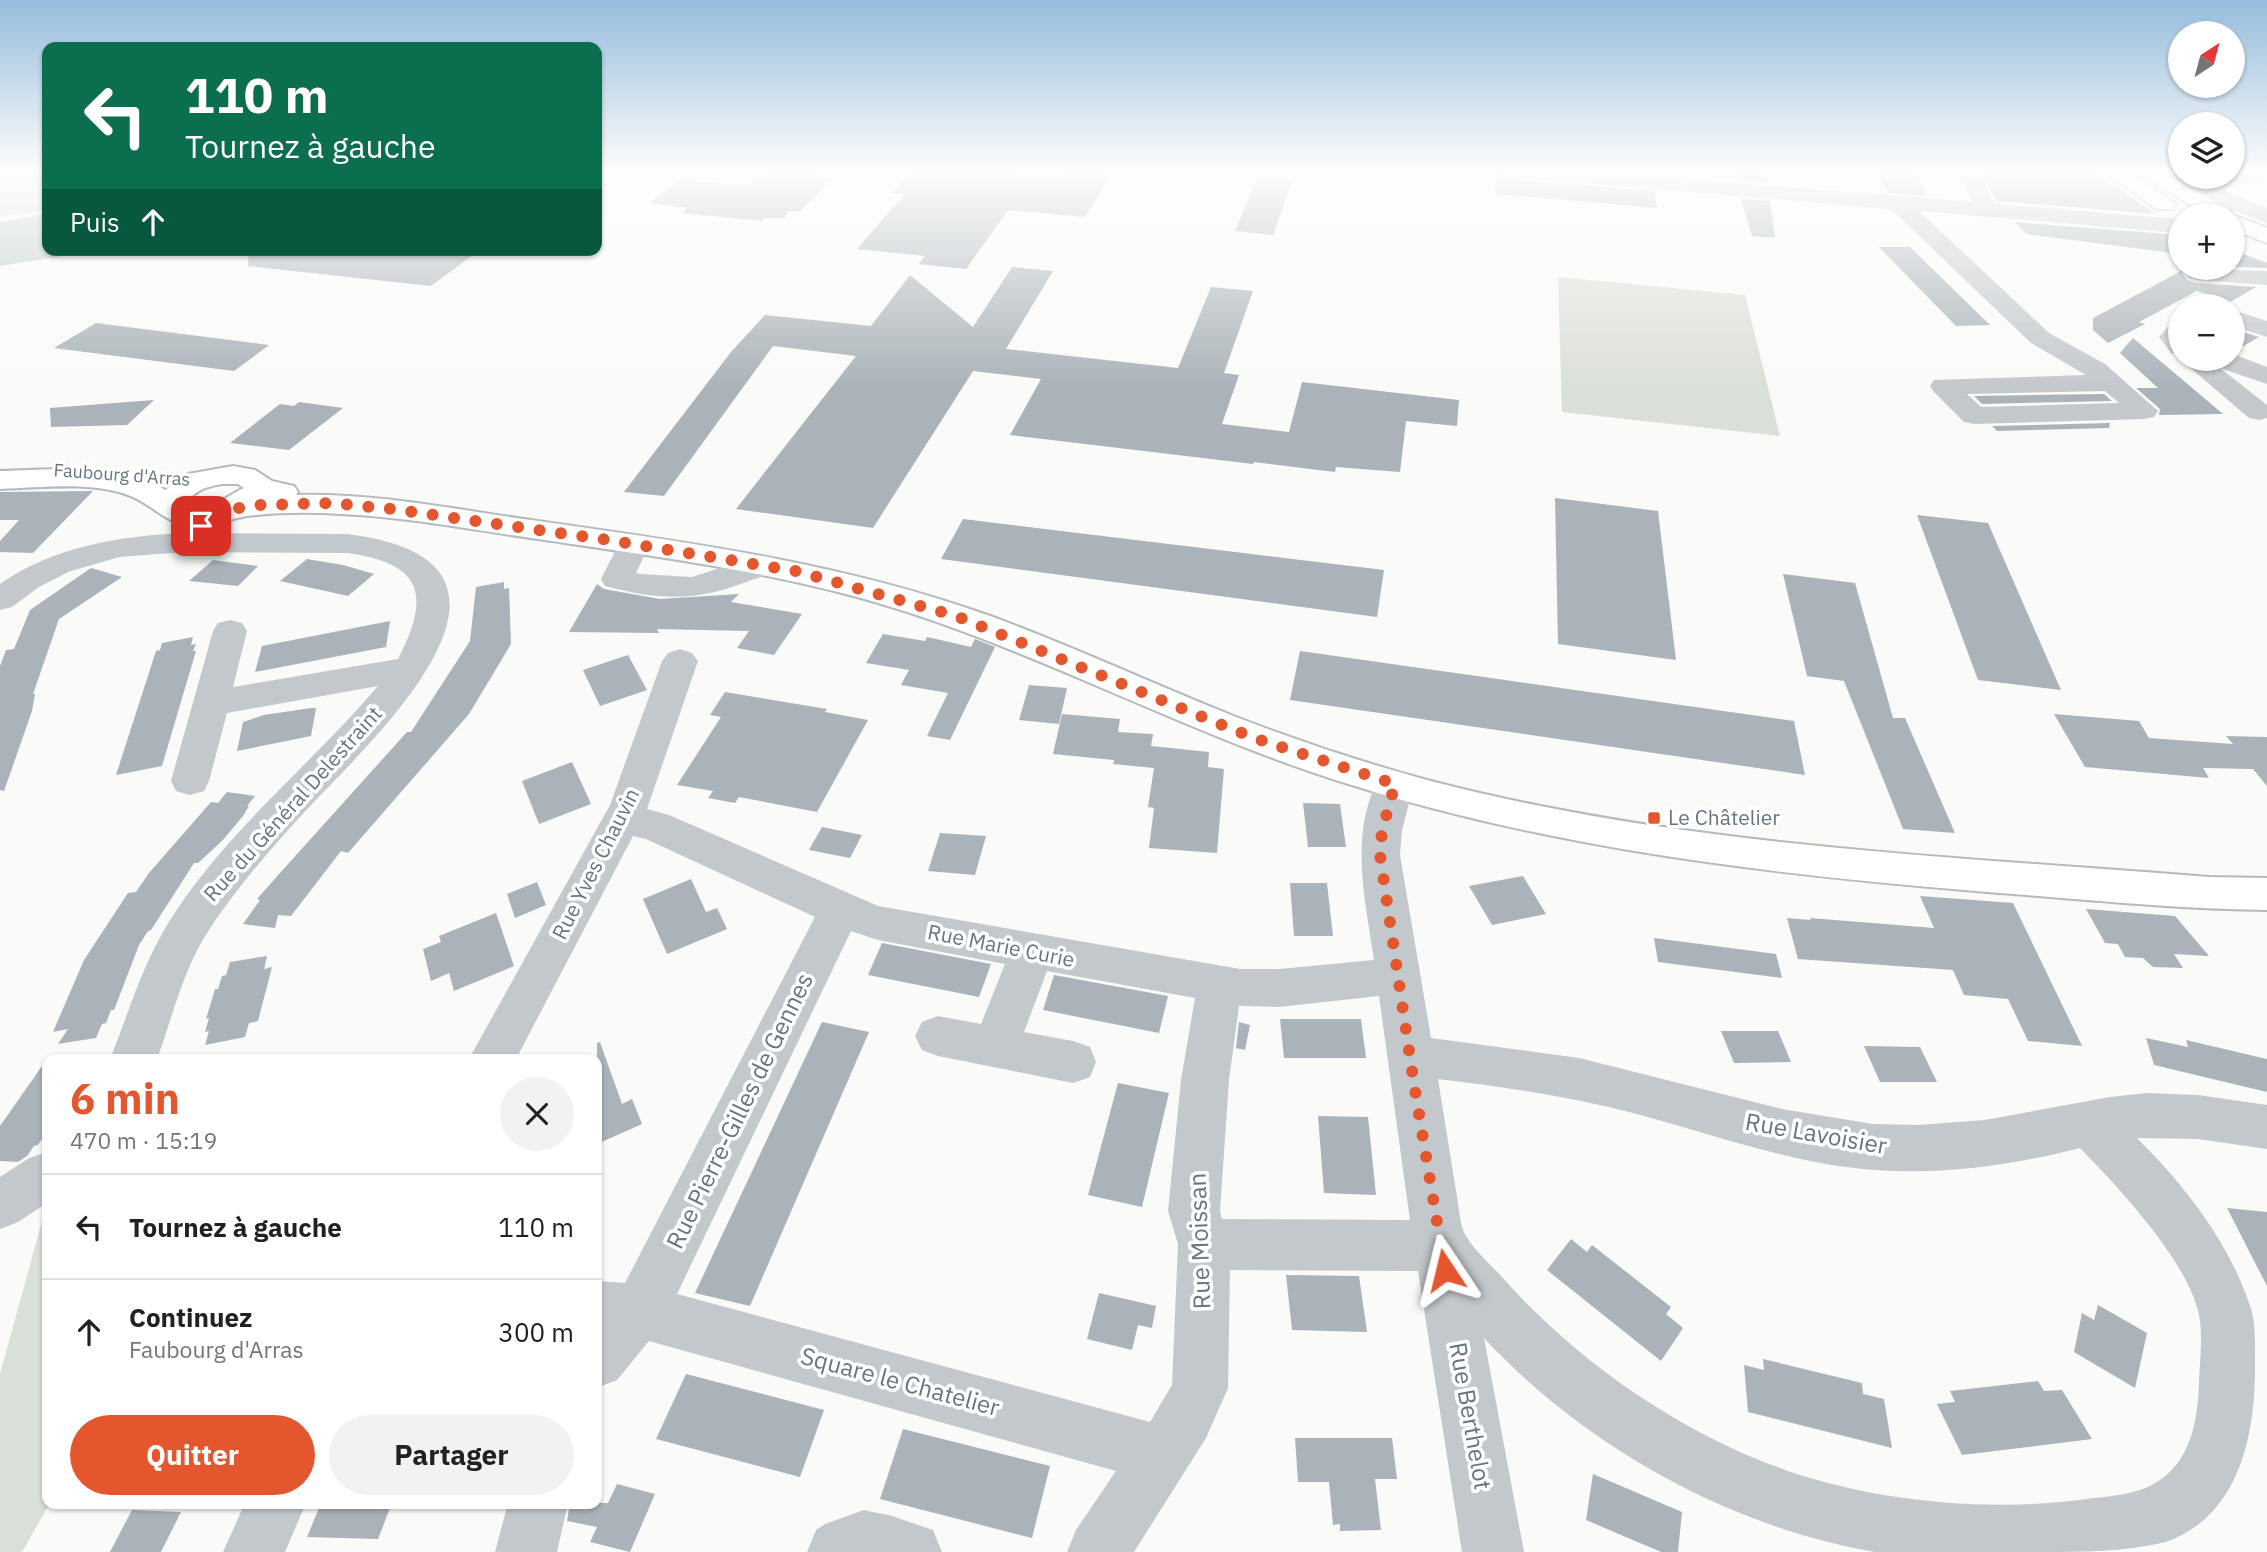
<!DOCTYPE html>
<html lang="fr">
<head>
<meta charset="utf-8">
<style>
  body { margin:0; font-family:"IBM Plex Sans",sans-serif; background:#f2f2f2; color:#202124; height:100vh; display:flex; flex-direction:column; font-size:26px; white-space:nowrap }
  * { box-sizing:border-box; margin:0 }
  p { font-size:23px; color:#757577 }
  .icon { flex:none; width:38px; height:38px; fill:none; stroke:currentColor; stroke-width:2; stroke-linecap:round; stroke-linejoin:round }
  .map { position:relative; flex:1; overflow:hidden }
  .sheet { position:absolute; left:42px; top:1054px; width:560px; height:455px; display:flex; flex-direction:column; background:#fff; border-radius:14px; box-shadow:0 2px 5px #0004 }
  .sheet>* { flex:none }
  .hud { position:absolute; left:42px; top:42px; width:560px; height:214px; border-radius:14px; box-shadow:0 2px 5px #0004; background:#0b6e4f; color:#fff; overflow:hidden }
  .needle { width:46px; rotate:36deg }
  .fabs { position:absolute; left:2168px; top:21px; display:grid; gap:14px }
  .fabs a { display:grid; place-items:center; width:77px; height:77px; border-radius:50%; background:#fff; box-shadow:0 2px 5px #0004; font-size:35px }
  .pin { position:absolute; display:grid; place-items:center; width:60px; height:60px; color:#fff; margin:-30px; border-radius:14px; box-shadow:0 4px 10px #0006 }
  .me { position:absolute; width:77px; margin:-38px; rotate:350deg; stroke-linejoin:round; filter:drop-shadow(0 0 5px #0008) }
  .turn { display:flex; align-items:center; gap:24px; height:147px; padding:0 28px; font-size:32px }
  .turn .icon { width:91px; height:91px; stroke-width:2.5 }
  .turn b { display:block; font-size:49px; line-height:60px }
  .then { display:flex; align-items:center; height:66px; padding:0 28px; background:#0003; gap:14px; font-size:26px }
  .round { display:grid; place-items:center; flex:none; width:74px; height:74px; border-radius:37px; background:#f2f2f2 }
  .overview { display:flex; align-items:center; justify-content:space-between; height:119px; padding:0 28px }
  h1 { font-size:42px; font-weight:700; line-height:52px; color:#e4572e }
  .button { display:flex; gap:14px; margin-top:auto; padding:14px 28px }
  .button a { flex:1; height:80px; border-radius:42px; background:#e4572e; color:#fff; font-size:28px; font-weight:700; line-height:80px; text-align:center }
  .button a+a { background:#f2f2f2; color:#202124 }
  ul { padding:0; list-style:none }
  li { display:flex; align-items:center; gap:21px; height:105px; padding:0 28px; border-top:2px solid #e0e0e0 }
  li div { flex:1 }
  li b { display:block; font-size:26px }
  li em { font-style:normal }
  .map>svg:first-child { display:block }
  .green { fill:#dadfd7 }
  .water { fill:#bbc7cb }
  .building { fill:#aab3b9 }
  .lines { fill:none; stroke-linecap:round; stroke-linejoin:round }
  .major-casing { stroke:#b5babe; stroke-width:4 }
  .minor { fill:#c3c8cc; fill-rule:evenodd }
  .major { fill:#fff; fill-rule:evenodd }
  .route { stroke:#e4572e; stroke-width:12; stroke-dasharray:0 21.6 }
  .poi-dot { fill:#e4572e; stroke:#fff; stroke-width:2.5 }
  .labels { text-anchor:middle; stroke-width:7; stroke-linejoin:round; paint-order:stroke }
  .far-street-label { font-size:18px; fill:#657683; stroke:#fff }
  .street-label { font-size:21px; fill:#657683; stroke:#fff }
  .poi-label { font-size:21px; fill:#657683; stroke:#fff; text-anchor:start }
  .near-street-label { font-size:24px; fill:#657683; stroke:#fff }
</style>
</head>
<body>
<div class="map">
<svg width="2267" height="1552" viewBox="0 0 2267 1552">
  <rect width="100%" height="100%" fill="#fafaf8"/>
  <path class="green" d="M0 171H47V210L0 217Z
    M1558 277 1745 295 1780 436 1562 412Z
    M47 1203V1503H50L22 1552H0V1374Z"/>
  <path class="water" d="M47 214V250H100L0 266V222Z"/>
  <path class="building" d="M766 171H823L816 178 832 179 799 212 789 211 784 218H765L762 221 682 213 687 208 650 203 680 179 749 186Z
    M911 171H990L1062 177 1067 171H1113L1085 217 1008 210 966 269 919 264 925 256 857 249 905 194 891 193Z
    M1496 171H1503L1507 177 1516 180 1655 191 1657 208 1495 194Z
    M1733 171H1765L1767 183 1736 180Z
    M1874 171 1914 172 1927 196 1889 193Z
    M1975 171H2092L2156 214 1997 201 1984 178Z
    M1257 178 1292 181 1273 235 1235 231Z
    M1741 199 1770 201 1775 238 1752 236Z
    M2014 222 2180 235V254L2027 234Z
    M1879 247H1910L1990 325 1956 326Z
    M249 250H430L473 255 431 286 248 266Z
    M2233 250 2267 263V268L2233 267Z
    M1012 267 1053 271 1006 349 1178 368 1211 287 1253 291 1224 373 1239 375 1222 424 1289 432 1302 382 1459 400 1457 426 1406 421 1400 472 1336 467 1335 472 1254 462 1253 464 1010 435 1041 379 973 371 873 528 736 509 856 356 773 346 664 496 624 492 731 352 765 315 871 326 910 275 973 327Z
    M2185 269 2182 273 2187 280 2196 283 2256 287 2230 302 2197 291 2139 322 2145 324 2108 343 2093 330V318Z
    M96 323 269 345 234 371 54 348Z
    M2233 329 2259 337 2233 352Z
    M2133 338 2223 414 2159 415 2160 409 2136 388H2158L2120 353Z
    M2104 394 2112 401 1982 404 1974 396Z
    M154 400 127 425 51 427 50 408Z
    M299 402 343 408 289 450 230 443 280 404 294 406Z
    M2110 423 2109 428 1997 431 1992 426Z
    M93 491 33 553 0 552V541L19 520H0V492Z
    M1555 498 1658 511 1676 660 1558 644Z
    M1917 515 1988 523 2061 690 1978 680Z
    M963 519 1384 570 1377 617 941 559Z
    M307 559 343 565 374 574 348 596 280 581Z
    M213 560 258 566 238 586 189 581Z
    M91 568 122 577 59 619 33 694H35L32 711 4 791 0 790V666L6 650 14 649 30 610Z
    M1783 574 1855 583 1893 718H1905L1955 833 1903 829 1844 681 1807 676Z
    M504 582V589L509 588 511 644 469 714 348 853 341 851 291 916 278 915 275 928 243 924 260 900 257 899 280 873 407 732H411L470 641 476 587Z
    M597 584 604 589 660 599 739 594 731 602 802 614 774 655 737 648 749 631 657 629 659 633 569 632Z
    M390 621 386 647 255 672 262 646Z
    M883 634 925 641 927 637 971 647 975 639 995 647 950 740 927 736 948 693 901 685 909 670 866 663Z
    M193 637 191 645 196 644 193 651H196L162 766 116 775 156 651 160 650 162 643Z
    M1300 651 1794 721 1805 775 1290 700Z
    M628 655 647 690 600 706 583 670Z
    M1029 685 1067 688 1059 724 1019 720Z
    M725 692 827 709 825 712 868 720 817 812 739 797 735 803 708 798 713 791 677 785 721 717 710 715Z
    M311 708H316L311 736 237 751 243 722 264 715Z
    M1062 714 1120 719 1118 732 1153 734 1151 746 1209 752 1208 767 1224 769 1217 853 1149 848 1154 808 1148 807 1154 768 1113 764 1114 760 1053 754Z
    M2054 714 2139 721 2149 738 2233 744 2226 736 2267 737V786L2253 769 2203 768 2209 778 2085 767Z
    M572 762 591 804 539 824 522 781Z
    M227 792 255 796 247 806H249L243 816 222 841 198 863H194L151 930 148 931 139 945 114 1010H111L106 1023 102 1024 96 1038 58 1044 68 1029 53 1032 84 960 128 893 136 892 149 873 211 802 218 803Z
    M1303 803 1340 804 1346 847H1308Z
    M822 827 862 835 850 858 809 850Z
    M940 833 986 836 975 875 928 871Z
    M1523 876 1546 914 1492 925 1469 886Z
    M691 879 706 912 717 908 727 929 667 954 643 899Z
    M537 882 546 905 515 918 507 894Z
    M1290 883H1327L1333 936H1294Z
    M1920 896 2013 903 2082 1046 2028 1041 2008 999 1964 995 1953 970 1798 959 1787 918 1811 920 1810 918 1934 928Z
    M2086 909 2175 916 2209 956 2174 954 2183 968 2153 967 2143 958 2125 957 2118 944 2105 943Z
    M496 913 514 966 454 991 449 973 431 981 423 949 441 942 439 936Z
    M1654 938 1776 954 1782 978 1658 962Z
    M882 943 991 964 979 997 868 975Z
    M267 956 264 969 272 967 258 1021 249 1023 245 1037 205 1045 209 1031 205 1032 209 1018 206 1019 215 989H218L222 976 226 975 230 962Z
    M1054 975 1168 996 1159 1033 1043 1010Z
    M1280 1019H1361L1366 1058H1284Z
    M822 1022 869 1032 750 1306 695 1293Z
    M1239 1022 1250 1025 1245 1050 1236 1048Z
    M1721 1031H1778L1791 1062 1734 1063Z
    M2146 1038 2188 1047 2186 1040 2267 1059V1092L2154 1065Z
    M600 1042 622 1104 632 1099 642 1124 597 1144V1043Z
    M1864 1046 1920 1047 1937 1082H1880Z
    M47 1059V1131L38 1145 34 1146 27 1156 18 1162 0 1161V1126Z
    M1118 1083 1169 1093 1142 1207 1088 1195Z
    M1318 1116 1368 1117 1376 1195 1324 1193Z
    M2227 1208 2267 1212V1286Z
    M1571 1239 1587 1252 1592 1245 1671 1307 1666 1314 1683 1328 1661 1361 1547 1270Z
    M1286 1275 1359 1276 1367 1332 1292 1330Z
    M1099 1293 1156 1306 1152 1328 1138 1325 1132 1350 1087 1339Z
    M2098 1305 2147 1333 2135 1388 2074 1352 2082 1313 2094 1320Z
    M1763 1359 1862 1383 1863 1394 1884 1399 1892 1448 1748 1412 1744 1365 1764 1370Z
    M686 1374 824 1410 800 1477 656 1439Z
    M2038 1381 2044 1391 2062 1390 2092 1439 1962 1455 1937 1404 1955 1402 1950 1391Z
    M903 1429 1050 1466 1032 1538 880 1499Z
    M1295 1438H1392L1397 1479H1375L1381 1530 1340 1531V1524L1333 1525 1329 1482H1298Z
    M1593 1474 1682 1512 1678 1552H1661L1586 1520Z
    M617 1484 655 1494 630 1552 590 1542 597 1527 567 1521 570 1503H608Z
    M321 1503H392L378 1539 307 1537Z
    M132 1510 181 1512 161 1552H110Z"/>
  <g class="lines">
    <g class="major-casing">
      <path id="major" d="M2104 171H2128L2176 204 2173 209H2157L2107 175Z
        M2139 171H2163L2229 210 2232 215H2206L2142 175Z
        M2233 215 2267 228V243L2233 230Z
        M233 466 255 470 272 481 294 486 298 492 296 495C375 493 453 509 531 520 687 542 844 563 993 617 1074 647 1151 683 1231 715 1295 740 1361 762 1427 780 1682 847 1948 856 2209 877L2267 878V910C2173 909 2080 899 1987 892 1768 874 1552 849 1342 782 1170 728 1013 636 838 592 740 567 639 554 538 539 473 530 407 517 341 514 310 512 278 512 247 516 228 519 210 528 190 526 165 523 151 503 128 495 89 481 40 488 0 489V471C52 470 119 461 165 490L188 474ZM222 484H238L244 488C225 496 210 515 187 505 191 491 209 486 222 484Z"/>
    </g>
    <path class="minor" d="M1506 171H1588L1973 202 1962 181 1948 175 1945 171C1982 169 1978 173 1995 204L2180 219V233L1919 211 2049 333 2105 364 2158 411 2154 417 2144 419 1974 424 1964 422 1934 392 1930 386 1934 380 2086 375 2031 343 1891 209 1516 177 1509 175ZM2105 391 2119 403 1981 407 1967 394Z
      M2248 171H2267V178L2224 188 2231 194 2267 208V223L2215 204 2189 177H2233Z
      M2189 268 2267 271V285L2197 280 2189 278 2185 273Z
      M2233 310 2267 321V337L2233 326Z
      M2180 320V356L2171 353 2159 337 2171 323Z
      M2233 354 2267 367V384L2220 368 2267 405V418L2259 420 2249 418 2180 359H2233Z
      M185 533 347 534C561 560 385 728 313 803 285 833 258 863 233 896 217 917 201 940 191 963 177 994 169 1027 157 1059H110C129 1012 142 965 169 922 225 832 310 766 378 686L227 713 209 781 204 791 190 795 176 791 171 781 213 631 218 623 230 620 242 623 247 631 233 687 398 659C431 595 423 563 347 553L185 552 119 557 68 572 39 587 12 607 0 610V584C54 546 120 536 185 533Z
      M634 534 645 536 650 543 636 573 640 574 692 577 763 554 774 557 779 564C772 575 758 578 746 582 694 602 659 600 605 586L601 579 623 536Z
      M680 649 692 653 698 661 647 809 669 815 878 906 1240 969H1279L1374 960C1365 898 1348 832 1381 774L1395 770 1409 774 1414 784 1402 830 1400 855 1431 1038 1579 1058 1782 1109 1873 1124 1918 1125 1985 1120 2110 1097 2147 1093 2198 1095 2267 1105V1149L2198 1139 2137 1138C2184 1185 2227 1239 2249 1303 2256 1321 2255 1341 2255 1361 2256 1432 2241 1515 2166 1542 2125 1552 2082 1552 2040 1552 1985 1552 1930 1552 1875 1552 1729 1527 1584 1446 1484 1338L1524 1552H1462L1418 1271 1230 1270 1228 1388 1206 1438 1134 1552H1067L1076 1530 1116 1471 649 1341 617 1380 597 1388V1281L625 1283 815 917 646 839 633 836 516 1059H469L610 805 662 661 668 653ZM851 931 878 940 1005 964 981 1024 938 1016 922 1022 915 1036 922 1050 938 1056 1073 1083 1090 1077 1096 1062 1090 1047 1073 1041 1024 1032 1047 971 1195 998 1181 1080 1168 1211 1178 1244 1172 1385 1150 1422 677 1294ZM1379 996 1410 1220 1222 1219 1220 1211 1229 1080 1239 1006 1279 1007ZM1438 1079C1505 1087 1572 1097 1637 1114 1715 1135 1793 1164 1875 1170 1943 1175 2014 1165 2080 1148 2118 1187 2188 1261 2199 1315 2203 1335 2200 1360 2199 1381 2198 1421 2191 1464 2152 1485 2135 1494 2112 1496 2094 1498 1989 1514 1858 1501 1759 1460 1662 1420 1571 1355 1501 1276 1490 1264 1475 1251 1466 1236 1459 1225 1459 1204 1456 1191 1450 1154 1444 1116 1438 1079Z
      M47 1152V1203L18 1222 0 1229V1177L29 1158Z
      M245 1503H306L285 1552H223Z
      M508 1503H568L557 1552H495Z
      M864 1510 892 1516 933 1530 942 1552H807L816 1530 825 1524Z"/>
    <use href="#major" class="major"/>
  </g>
  <linearGradient id="sky" x2="0" y2="1"><stop stop-color="#96bcdc"/><stop offset="0.44" stop-color="#fdfdfc"/><stop offset="1" stop-color="#fdfdfc" stop-opacity="0"/></linearGradient>
  <rect width="2267" height="388" fill="url(#sky)"/>
  <g class="lines">
    <path class="route" d="M201 526 211 517 231 509 261 505 332 503 392 509 608 540 796 571 956 616 1254 738 1395 784 1382 831 1380 855 1414 1084 1445 1270"/>
  </g>
  <rect class="poi-dot" x="1647" y="811" width="14" height="14" rx="3.5"/>
  <g class="labels">
    <g class="far-street-label">
      <text transform="translate(122 475) rotate(4)" y="6">Faubourg d'Arras</text>
    </g>
    <g class="street-label">
      <text transform="translate(293 804) rotate(-48)" y="7">Rue du Général Delestraint</text>
      <text transform="translate(596 864) rotate(-63)" y="7">Rue Yves Chauvin</text>
      <text transform="translate(1001 946) rotate(11)" y="7">Rue Marie Curie</text>
    </g>
    <g class="poi-label">
      <text x="1668" y="825">Le Châtelier</text>
    </g>
    <g class="near-street-label">
      <text transform="translate(740 1111) rotate(-64)" y="8">Rue Pierre-Gilles de Gennes</text>
      <text transform="translate(1816 1134) rotate(10)" y="8">Rue Lavoisier</text>
      <text transform="translate(1200 1241) rotate(-92)" y="8">Rue Moissan</text>
      <text transform="translate(900 1382) rotate(15)" y="8">Square le Chatelier</text>
      <text transform="translate(1470 1416) rotate(80)" y="8">Rue Berthelot</text>
    </g>
  </g>
</svg>
<div class="fabs">
<a><svg class="needle" viewBox="-14 -14 28 28"><path d="M0-13l5 13h-10z" fill="#e53935"/><path d="M0 13l5-13h-10z" fill="#757577"/></svg></a>
<a><svg class="icon" aria-label="layers" viewBox="0 0 24 24"><path d="M12 4l9 5-9 5-9-5zM3 14l9 5 9-5"/></svg></a>
<a>+</a>
<a>−</a>
</div>
<div class="pin" style="left:201px;top:526px;background:#d93025"><svg class="icon" aria-label="arrive" viewBox="0 0 24 24"><path d="M6 21V4h12l-3 4 3 4H6"/></svg></div>
<svg class="me" style="left:1445px;top:1270px" viewBox="-20 -20 40 40"><path d="M0-17L14 15 0 8-14 15z" fill="#e4572e" stroke="#fff" stroke-width="4"/></svg>
<div class="hud">
<div class="turn"><svg class="icon" aria-label="left" viewBox="0 0 24 24"><path d="M17 20v-9H6M10 6l-5 5 5 5"/></svg><div><b>110 m</b>Tournez à gauche</div></div>
<div class="then">Puis<svg class="icon" aria-label="ahead" viewBox="0 0 24 24"><path d="M12 20V5M6 11l6-6 6 6"/></svg></div>
</div>
<section class="sheet">
<div class="overview"><div><h1>6 min</h1><p>470 m · 15:19</p></div><a class="round"><svg class="icon" aria-label="close" viewBox="0 0 24 24"><path d="M6 6l12 12M18 6L6 18"/></svg></a></div>
<ul>
<li><svg class="icon" aria-label="left" viewBox="0 0 24 24"><path d="M17 20v-9H6M10 6l-5 5 5 5"/></svg><div><b>Tournez à gauche</b></div><em>110 m</em></li>
<li><svg class="icon" aria-label="ahead" viewBox="0 0 24 24"><path d="M12 20V5M6 11l6-6 6 6"/></svg><div><b>Continuez</b><p>Faubourg d'Arras</p></div><em>300 m</em></li>
</ul>
<div class="button"><a>Quitter</a><a>Partager</a></div>
</section>
</div>
</body>
</html>
